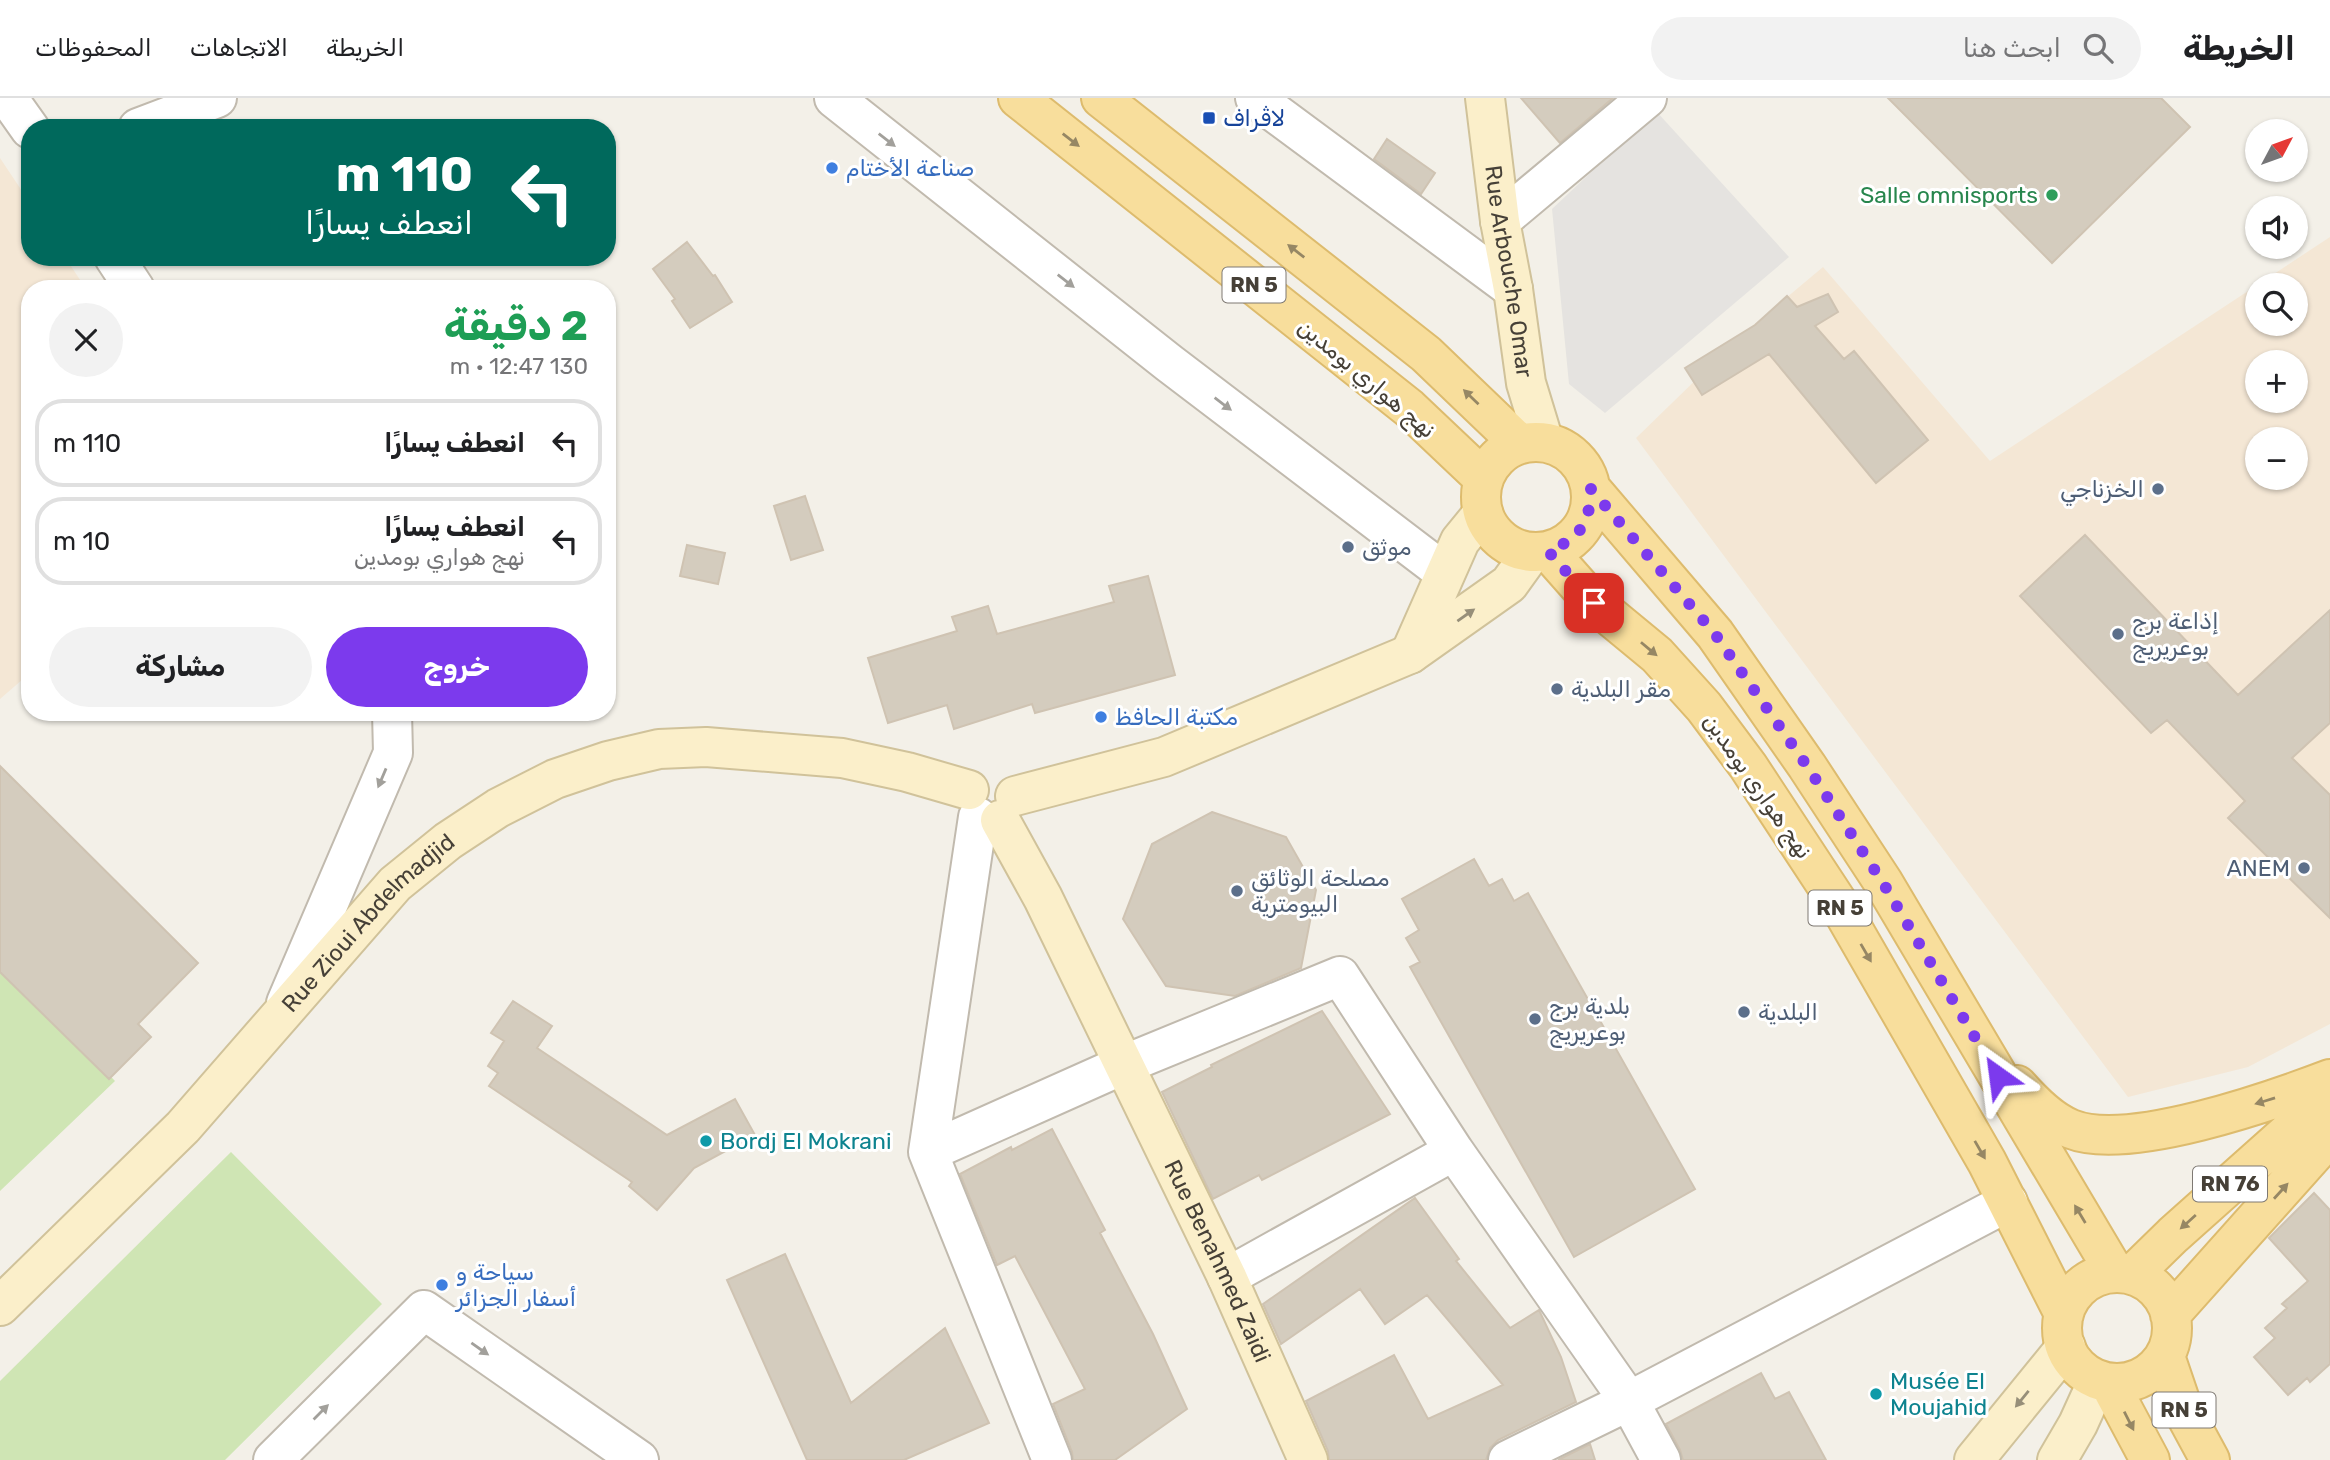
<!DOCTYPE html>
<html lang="ar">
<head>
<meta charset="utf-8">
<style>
  body { margin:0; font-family:Rubik,Cairo,sans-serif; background:#f2f2f2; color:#202124; direction:rtl; height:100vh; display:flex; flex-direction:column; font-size:26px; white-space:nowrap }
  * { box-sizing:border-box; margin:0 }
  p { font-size:23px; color:#757577 }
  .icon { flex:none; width:38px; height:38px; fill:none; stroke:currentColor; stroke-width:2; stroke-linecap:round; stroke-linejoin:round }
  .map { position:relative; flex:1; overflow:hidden; direction:ltr }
  .drawer { position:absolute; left:21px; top:182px; width:595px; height:441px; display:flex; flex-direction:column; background:#fff; border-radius:28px; box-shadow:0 2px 5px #0004; direction:rtl }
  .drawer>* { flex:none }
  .guide { position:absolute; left:21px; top:21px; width:595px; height:147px; border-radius:28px; box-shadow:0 2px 5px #0004; direction:rtl; background:#00695c; color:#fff; overflow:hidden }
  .needle { width:46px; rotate:49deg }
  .fabs { position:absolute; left:2245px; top:21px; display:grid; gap:14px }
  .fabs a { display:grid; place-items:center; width:63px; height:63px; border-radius:50%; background:#fff; box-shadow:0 2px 5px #0004; font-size:35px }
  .pin { position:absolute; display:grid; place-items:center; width:60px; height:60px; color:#fff; margin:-30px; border-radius:14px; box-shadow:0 4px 10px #0006 }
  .me { position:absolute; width:77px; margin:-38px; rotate:329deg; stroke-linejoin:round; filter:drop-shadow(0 0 5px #0008) }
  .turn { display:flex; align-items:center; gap:24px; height:147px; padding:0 28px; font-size:32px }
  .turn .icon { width:91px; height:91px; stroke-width:2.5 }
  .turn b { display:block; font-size:49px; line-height:60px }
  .round { display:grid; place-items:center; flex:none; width:74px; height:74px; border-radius:37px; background:#f2f2f2 }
  .summary { display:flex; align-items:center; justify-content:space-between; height:119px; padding:0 28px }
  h1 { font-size:42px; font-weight:700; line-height:52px; color:#1e9e55 }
  .primary-button { display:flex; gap:14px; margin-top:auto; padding:14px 28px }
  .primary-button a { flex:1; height:80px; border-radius:42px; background:#7c3aed; color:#fff; font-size:28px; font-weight:700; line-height:80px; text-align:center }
  .primary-button a+a { background:#f2f2f2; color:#202124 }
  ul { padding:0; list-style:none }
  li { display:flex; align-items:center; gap:21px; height:88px; margin:0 14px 10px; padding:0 14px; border:4px solid #e0e0e0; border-radius:28px }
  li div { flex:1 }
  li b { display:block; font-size:26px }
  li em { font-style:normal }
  header { display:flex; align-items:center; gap:42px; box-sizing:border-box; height:98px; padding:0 35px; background:#fff; border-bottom:2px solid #e0e0e0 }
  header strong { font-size:33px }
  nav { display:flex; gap:38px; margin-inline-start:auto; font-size:24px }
  .search { width:490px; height:63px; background:#f2f2f2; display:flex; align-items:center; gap:18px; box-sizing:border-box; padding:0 24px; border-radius:38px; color:#757577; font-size:26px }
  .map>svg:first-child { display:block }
  .commercial { fill:#f4e7d5; fill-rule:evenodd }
  .green { fill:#cfe5b4 }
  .parking { fill:#e5e3e0 }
  .building { fill:#d4ccbe; stroke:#cfc3b2; stroke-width:2 }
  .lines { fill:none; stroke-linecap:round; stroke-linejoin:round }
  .street-casing { stroke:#c1baae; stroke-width:42 }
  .secondary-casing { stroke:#d0c29a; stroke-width:42 }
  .primary-casing { stroke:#ddbb6d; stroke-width:42 }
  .street { stroke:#fff; stroke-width:38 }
  .secondary { stroke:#fbefca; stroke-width:38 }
  .primary { stroke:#f8de9c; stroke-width:38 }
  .oneway { fill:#a2a09b }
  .oneway2 { fill:#968764 }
  .oneway3 { fill:#978f79 }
  .route { stroke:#7c3aed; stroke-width:12; stroke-dasharray:0 21.6 }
  .transit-dot { fill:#1a4fb4; stroke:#fff; stroke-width:2.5 }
  .shop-dot { fill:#3f7fe0; stroke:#fff; stroke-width:2.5 }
  .leisure-dot { fill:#2e9e5b; stroke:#fff; stroke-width:2.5 }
  .service-dot { fill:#5c6f8a; stroke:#fff; stroke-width:2.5 }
  .culture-dot { fill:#0f9aa8; stroke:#fff; stroke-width:2.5 }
  .labels { text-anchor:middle; stroke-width:6; stroke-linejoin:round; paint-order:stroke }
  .shield { fill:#fff; stroke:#7e7973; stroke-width:2 }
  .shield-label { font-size:21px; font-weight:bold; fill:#464037 }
  .transit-label { font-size:23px; fill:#164399; stroke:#fff; text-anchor:start }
  .shop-label { font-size:23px; fill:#366cbe; stroke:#fff; text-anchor:start }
  .leisure-label { font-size:23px; fill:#27864d; stroke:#fff; text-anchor:end }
  .street-label { font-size:23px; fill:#464037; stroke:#fff }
  .service-label { font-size:23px; fill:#4e5e75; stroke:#fff; text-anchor:start }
  .culture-label { font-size:23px; fill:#0d838f; stroke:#fff; text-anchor:start }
</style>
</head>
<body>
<header>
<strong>الخريطة</strong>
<div class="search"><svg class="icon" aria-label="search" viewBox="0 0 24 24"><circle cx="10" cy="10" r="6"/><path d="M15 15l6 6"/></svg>ابحث هنا</div>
<nav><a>الخريطة</a><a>الاتجاهات</a><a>المحفوظات</a></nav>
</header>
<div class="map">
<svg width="2330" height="1362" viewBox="0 0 2330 1362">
  <rect width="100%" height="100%" fill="#f3f0e8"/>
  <path class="commercial" d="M0 60 30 105V159H65L86 191H30V575L0 601Z
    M2330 139V926L2248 969 2128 999 1636 340 1743 236 1823 169 1990 363ZM2258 187H2296V226H2258ZM2258 264H2296V303H2258ZM2258 341H2296V380H2258Z"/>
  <path class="green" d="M0 863 115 983 0 1093Z
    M231 1054 382 1206 225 1362H0V1283Z"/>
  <path class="parking" d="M1656 13 1789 159 1605 315 1569 286 1552 111Z"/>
  <path class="building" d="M1521 0H1613L1560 45Z
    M1888 0H2161L2190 29 2052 165Z
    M1387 41 1435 75 1421 96 1374 61Z
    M687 144 713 178 715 177 732 204 690 230 672 203 675 201 653 171Z
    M1828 196 1838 214 1815 228 1844 261 1854 253 1928 342 1876 385 1769 256 1702 297 1685 270 1755 227 1787 198 1797 209Z
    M805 398 823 452 791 462 774 408Z
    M2085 437 2238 597 2330 512V625L2292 660 2330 697V820L2228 720 2245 703 2167 622 2151 635 2020 498Z
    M687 447 725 455 718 486 680 478Z
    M1148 478 1175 577 1035 615 1032 606 954 631 947 607 888 625 868 560 957 533 952 519 988 508 997 536 1114 504 1109 488Z
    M0 668 198 865 138 926 151 939 109 981 0 874Z
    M1212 714 1286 739 1316 792 1301 870 1235 898 1166 888 1123 821 1152 746Z
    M1474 761 1489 788 1502 781 1514 803 1528 795 1695 1091 1574 1159 1410 869 1420 864 1406 840 1419 832 1402 801Z
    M513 903 552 928 537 950 667 1037 735 1001 755 1037 694 1070 657 1112 629 1088 632 1084 489 988 498 975 488 968 504 943 491 935Z
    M1322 913 1390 1016 1262 1082 1259 1077 1213 1101 1162 994 1212 969 1211 967Z
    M1052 1031 1105 1132 1100 1135 1153 1236 1187 1311 1115 1362H1073L1072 1354 1053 1306 1085 1291 1015 1158 997 1167 960 1076 1011 1049 1012 1052Z
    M2314 1095 2330 1112V1266L2310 1284 2307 1280 2288 1297 2254 1259 2275 1240 2265 1230 2287 1210 2282 1206 2308 1183 2269 1140Z
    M1415 1100 1459 1161 1456 1163 1510 1230 1539 1212 1561 1259 1576 1304 1498 1342 1490 1350 1486 1362H1329L1328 1353 1306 1303 1394 1257 1428 1321 1503 1287 1427 1197 1385 1226 1360 1191 1281 1246 1263 1206Z
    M785 1156 851 1305 945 1230 989 1325 904 1362H807L727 1182Z
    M1761 1275 1775 1301 1789 1294 1826 1362H1683L1680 1352 1666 1326Z
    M1590 1346 1595 1362H1558Z"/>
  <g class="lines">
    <g class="street-casing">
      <path id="street" d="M8 0 30 31
        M834 0 1169 265 1445 475
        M1255 0 1513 191
        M138 30 217 0
        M1500 123 1647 0
        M114 159 135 191
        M978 719 928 1054 1052 1362
        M286 905 393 655 392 614
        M1454 1053 1629 1303 1661 1362
        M928 1054 1123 967 1340 878 1454 1053 1227 1179
        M273 1362 424 1212 639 1362
        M1508 1362 1629 1303 2008 1104"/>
    </g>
    <g class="secondary-casing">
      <g id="secondary">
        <path id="s1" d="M1485 0 1500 123 1513 191 1526 285 1544 344"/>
        <path d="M1410 556 1460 443 1483 415"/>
        <path d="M1015 698 1164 659 1410 556 1509 486 1532 454"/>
        <path id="s2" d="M1000 722 1043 800 1227 1179 1308 1362"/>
        <path id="s3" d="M0 1208 183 1029 395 786 448 743 498 710 555 681 608 663 659 651 706 649 842 660 907 674 969 692"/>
        <path d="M1974 1362 2066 1249"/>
        <path d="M2057 1362 2078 1326 2098 1282"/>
      </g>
    </g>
    <g class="primary-casing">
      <path id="primary" d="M1018 0 1409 310 1484 381
        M1101 0 1426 256 1520 346
        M1481 399a55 55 0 1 1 110 0a55 55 0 1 1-110 0Z
        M1591 391 1715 536 1807 668 1883 784 2115 1175
        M1548 453 1594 505 1657 557 1704 609 1748 668 1838 805 1987 1064 2064 1216
        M2017 987C2032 1004 2050 1023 2071 1031 2128 1054 2272 1003 2330 981
        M2062 1230a55 55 0 1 1 110 0a55 55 0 1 1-110 0Z
        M2132 1177 2173 1137 2330 997
        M2170 1217 2330 1038
        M2165 1258 2184 1314 2210 1362
        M2109 1285 2150 1362"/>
    </g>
    <use href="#street" class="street"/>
    <use href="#secondary" class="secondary"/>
    <use href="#primary" class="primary"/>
  </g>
  <defs><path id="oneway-solid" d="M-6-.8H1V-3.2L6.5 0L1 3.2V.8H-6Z" transform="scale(1.75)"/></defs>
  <g class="oneway">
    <use href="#oneway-solid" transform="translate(887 42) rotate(38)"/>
    <use href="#oneway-solid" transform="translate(1066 183) rotate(38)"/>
    <use href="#oneway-solid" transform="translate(1223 306) rotate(37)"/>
    <use href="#oneway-solid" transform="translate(382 680) rotate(113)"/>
    <use href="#oneway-solid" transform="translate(480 1251) rotate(35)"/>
    <use href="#oneway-solid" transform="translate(321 1314) rotate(-45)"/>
  </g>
  <g class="oneway2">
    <use href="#oneway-solid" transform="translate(1071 42) rotate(38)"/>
    <use href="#oneway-solid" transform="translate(1296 153) rotate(-142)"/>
    <use href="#oneway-solid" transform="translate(1471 299) rotate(-136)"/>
    <use href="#oneway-solid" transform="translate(1649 551) rotate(40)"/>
    <use href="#oneway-solid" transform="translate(1866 855) rotate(60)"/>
    <use href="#oneway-solid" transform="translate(2265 1003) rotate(163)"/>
    <use href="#oneway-solid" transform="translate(1980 1052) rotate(60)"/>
    <use href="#oneway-solid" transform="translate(2281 1093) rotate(-48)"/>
    <use href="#oneway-solid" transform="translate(2080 1116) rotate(-121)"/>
    <use href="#oneway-solid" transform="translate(2188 1124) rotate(138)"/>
    <use href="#oneway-solid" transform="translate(2129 1323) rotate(63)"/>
  </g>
  <g class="oneway3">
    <use href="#oneway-solid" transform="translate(1466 517) rotate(-35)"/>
    <use href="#oneway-solid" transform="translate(2022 1301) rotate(129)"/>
  </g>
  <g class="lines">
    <path class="route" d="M1594 505 1548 453C1580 441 1590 425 1591 391L1715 536 1807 668 1883 785 1998 978"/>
  </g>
  <rect class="transit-dot" x="1202" y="13" width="14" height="14" rx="3.5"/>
  <g class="shop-dot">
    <circle cx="832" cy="70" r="7"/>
    <circle cx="1101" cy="619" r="7"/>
    <circle cx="442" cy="1187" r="7"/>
  </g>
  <circle class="leisure-dot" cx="2052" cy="97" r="7"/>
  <g class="service-dot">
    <circle cx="2158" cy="391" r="7"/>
    <circle cx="1348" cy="449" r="7"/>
    <circle cx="2118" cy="536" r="7"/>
    <circle cx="1557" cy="591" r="7"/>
    <circle cx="2304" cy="770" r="7"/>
    <circle cx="1237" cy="793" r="7"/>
    <circle cx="1744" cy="914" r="7"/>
    <circle cx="1535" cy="921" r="7"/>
  </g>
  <g class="culture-dot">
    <circle cx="706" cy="1043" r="7"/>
    <circle cx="1876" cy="1296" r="7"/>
  </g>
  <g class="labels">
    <g class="shield">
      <rect x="1222.5" y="169.5" width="63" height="35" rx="5"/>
      <rect x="1808.5" y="792.5" width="63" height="35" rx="5"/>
      <rect x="2193" y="1068.5" width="74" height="35" rx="5"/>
      <rect x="2152.5" y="1294.5" width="63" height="35" rx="5"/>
    </g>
    <g class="shield-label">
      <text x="1254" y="194">RN 5</text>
      <text x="1840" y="817">RN 5</text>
      <text x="2230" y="1093">RN 76</text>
      <text x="2184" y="1319">RN 5</text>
    </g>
    <g class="transit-label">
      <text x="1223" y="28">لاڤراف</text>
    </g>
    <g class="shop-label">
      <text x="846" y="78">صناعة الأختام</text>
      <text x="1115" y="627">مكتبة الحافظ</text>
      <text x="456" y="1182">سياحة و<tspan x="456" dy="26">أسفار الجزائر</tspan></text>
    </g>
    <g class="leisure-label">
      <text x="2038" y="105">Salle omnisports</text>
    </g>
    <g class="street-label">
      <text dy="8" stroke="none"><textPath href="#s1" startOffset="175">Rue Arbouche Omar</textPath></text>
      <text transform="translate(1367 280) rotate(40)" y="8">نهج هواري بومدين</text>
      <text transform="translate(1758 688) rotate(55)" y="8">نهج هواري بومدين</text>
      <text dy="8" stroke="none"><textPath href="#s3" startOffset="532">Rue Zioui Abdelmadjid</textPath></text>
      <text dy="8" stroke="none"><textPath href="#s2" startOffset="492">Rue Benahmed Zaidi</textPath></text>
    </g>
    <g class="service-label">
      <text x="2144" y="399" text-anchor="end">الخزناجي</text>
      <text x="1362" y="457">موثق</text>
      <text x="2132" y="531">إذاعة برج<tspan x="2132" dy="26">بوعريريج</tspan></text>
      <text x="1571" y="599">مقر البلدية</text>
      <text x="2290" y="778" text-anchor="end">ANEM</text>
      <text x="1251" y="788">مصلحة الوثائق<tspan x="1251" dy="26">البيومترية</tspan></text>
      <text x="1549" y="916">بلدية برج<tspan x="1549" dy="26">بوعريريج</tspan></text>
      <text x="1758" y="922">البلدية</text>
    </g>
    <g class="culture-label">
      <text x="720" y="1051">Bordj El Mokrani</text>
      <text x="1890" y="1291">Musée El<tspan x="1890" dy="26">Moujahid</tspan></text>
    </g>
  </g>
</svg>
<div class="fabs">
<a><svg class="needle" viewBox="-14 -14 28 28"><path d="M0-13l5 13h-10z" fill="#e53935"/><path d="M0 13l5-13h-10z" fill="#757577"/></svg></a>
<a><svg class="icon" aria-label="sound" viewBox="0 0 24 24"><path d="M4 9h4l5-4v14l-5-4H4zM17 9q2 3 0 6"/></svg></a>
<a><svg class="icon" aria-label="search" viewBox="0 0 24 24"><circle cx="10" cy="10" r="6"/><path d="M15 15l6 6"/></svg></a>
<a>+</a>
<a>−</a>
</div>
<div class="pin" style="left:1594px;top:505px;background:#d93025"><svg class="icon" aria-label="arrive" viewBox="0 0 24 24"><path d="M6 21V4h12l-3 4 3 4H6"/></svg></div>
<svg class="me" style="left:1998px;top:978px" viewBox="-20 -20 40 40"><path d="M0-17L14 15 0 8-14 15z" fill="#7c3aed" stroke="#fff" stroke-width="4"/></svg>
<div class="guide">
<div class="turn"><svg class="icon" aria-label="left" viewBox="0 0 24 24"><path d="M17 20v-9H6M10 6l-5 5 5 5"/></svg><div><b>110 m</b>انعطف يسارًا</div></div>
</div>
<section class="drawer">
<div class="summary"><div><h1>2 دقيقة</h1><p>130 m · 12:47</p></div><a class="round"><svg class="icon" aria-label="close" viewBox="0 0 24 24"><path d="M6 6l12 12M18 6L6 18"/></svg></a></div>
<ul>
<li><svg class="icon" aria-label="left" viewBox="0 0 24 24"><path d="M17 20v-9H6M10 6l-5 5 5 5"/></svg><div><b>انعطف يسارًا</b></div><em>110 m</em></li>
<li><svg class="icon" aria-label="left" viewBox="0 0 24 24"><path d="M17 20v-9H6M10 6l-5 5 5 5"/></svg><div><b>انعطف يسارًا</b><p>نهج هواري بومدين</p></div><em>10 m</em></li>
</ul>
<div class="primary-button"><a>خروج</a><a>مشاركة</a></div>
</section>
</div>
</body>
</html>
